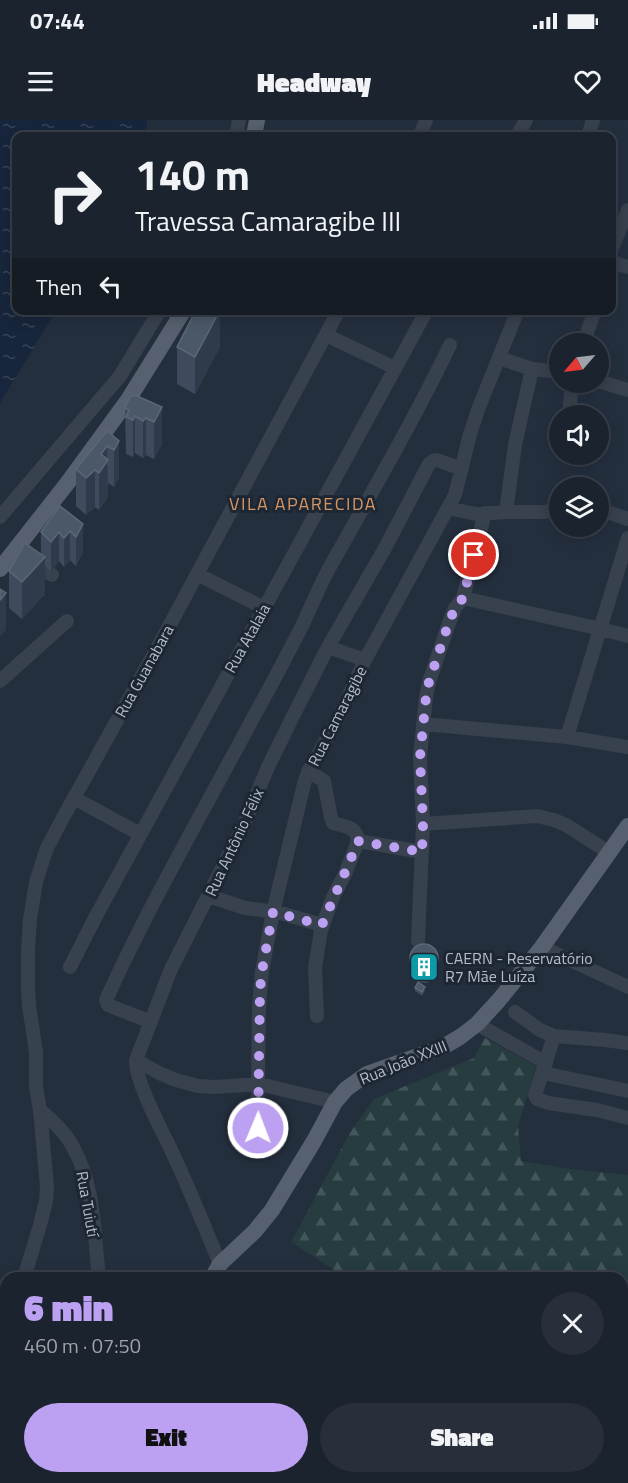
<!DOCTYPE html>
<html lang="en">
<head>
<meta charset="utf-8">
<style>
  body { margin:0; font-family:"Titillium Web",sans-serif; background:#282f3a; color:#f1f3f6; height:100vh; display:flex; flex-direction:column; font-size:22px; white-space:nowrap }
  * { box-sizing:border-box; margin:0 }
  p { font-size:20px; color:#a0a4aa }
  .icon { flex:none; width:33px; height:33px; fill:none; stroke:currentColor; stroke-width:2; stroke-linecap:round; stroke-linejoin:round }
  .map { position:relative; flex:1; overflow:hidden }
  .drawer { position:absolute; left:0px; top:1152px; width:628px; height:212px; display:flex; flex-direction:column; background:#1b232e; border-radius:18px 18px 0 0; box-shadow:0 3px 15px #0003,0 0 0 2px #39404a }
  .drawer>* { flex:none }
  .top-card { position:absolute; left:12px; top:12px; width:604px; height:183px; border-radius:12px; box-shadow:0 3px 15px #0003,0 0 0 2px #39404a; background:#1b232e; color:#f1f3f6; overflow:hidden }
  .needle { width:39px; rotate:242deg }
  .buttons { position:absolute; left:549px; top:213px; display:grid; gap:12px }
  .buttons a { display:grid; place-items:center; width:60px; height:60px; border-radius:50%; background:#1b232e; box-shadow:0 3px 15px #0003,0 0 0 2px #39404a; font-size:30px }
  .pin { position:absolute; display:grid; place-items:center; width:51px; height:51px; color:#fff; margin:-26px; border:3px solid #fff; border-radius:50%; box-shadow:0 2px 6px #0007 }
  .me { position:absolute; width:66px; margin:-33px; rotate:1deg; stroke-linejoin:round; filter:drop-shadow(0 0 4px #0008) }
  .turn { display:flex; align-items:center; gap:21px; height:126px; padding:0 24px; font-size:27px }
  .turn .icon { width:78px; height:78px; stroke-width:2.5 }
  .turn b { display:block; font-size:42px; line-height:51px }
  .then { display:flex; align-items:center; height:57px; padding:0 24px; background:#0003; gap:12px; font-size:22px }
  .round { display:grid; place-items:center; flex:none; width:63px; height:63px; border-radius:32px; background:#282f3a }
  .headline { display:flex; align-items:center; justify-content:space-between; height:102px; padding:0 24px }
  h1 { font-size:36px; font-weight:800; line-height:45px; color:#bca0f2 }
  .action { display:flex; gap:12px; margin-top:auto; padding:12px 24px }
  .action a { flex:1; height:69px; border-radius:36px; background:#bca0f2; color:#111; font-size:24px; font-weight:800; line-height:69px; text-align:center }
  .action a+a { background:#282f3a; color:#f1f3f6 }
  .status { display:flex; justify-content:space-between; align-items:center; height:42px; padding:0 30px; background:#1b232e; direction:ltr }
  .status svg { height:16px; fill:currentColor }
  header { display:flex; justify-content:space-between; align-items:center; height:78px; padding:0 24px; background:#1b232e; font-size:27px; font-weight:800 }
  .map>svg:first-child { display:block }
  .forest { fill:url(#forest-firs) }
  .water { fill:url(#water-ripples) }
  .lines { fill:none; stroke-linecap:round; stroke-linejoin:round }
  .minor { stroke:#38414e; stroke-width:14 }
  .major { stroke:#56606e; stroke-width:16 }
  .wall { fill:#3f4b5c }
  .shaded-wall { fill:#2f3b4b }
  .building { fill:#4b5868; stroke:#5c6777; stroke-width:1.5 }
  .route { stroke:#bca0f2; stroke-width:10; stroke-dasharray:0 18 }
  .labels { text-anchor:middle; stroke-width:6; stroke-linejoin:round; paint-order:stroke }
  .street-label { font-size:16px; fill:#b4bcc9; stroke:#1d2633 }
  .poi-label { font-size:16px; fill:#b4bcc9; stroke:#1d2633; text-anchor:start }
  .neighbourhood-label { font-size:18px; letter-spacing:1.5px; fill:#d59563; stroke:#1d2633 }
</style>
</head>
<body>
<div class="status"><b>07:44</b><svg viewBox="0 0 49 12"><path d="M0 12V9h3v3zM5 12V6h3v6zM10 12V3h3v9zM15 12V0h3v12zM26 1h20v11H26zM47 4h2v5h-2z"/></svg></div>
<header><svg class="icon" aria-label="menu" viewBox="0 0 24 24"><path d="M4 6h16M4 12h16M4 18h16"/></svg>Headway<svg class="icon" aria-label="heart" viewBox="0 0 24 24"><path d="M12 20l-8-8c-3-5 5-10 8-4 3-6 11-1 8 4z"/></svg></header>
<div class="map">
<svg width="628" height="1363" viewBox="0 0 628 1363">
  <defs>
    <pattern id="forest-firs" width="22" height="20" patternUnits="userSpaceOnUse" patternTransform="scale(1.5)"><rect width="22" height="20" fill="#263c3f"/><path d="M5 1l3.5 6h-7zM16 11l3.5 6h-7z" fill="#435659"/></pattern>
    <pattern id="water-ripples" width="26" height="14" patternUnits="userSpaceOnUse" patternTransform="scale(1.5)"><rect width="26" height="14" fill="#17263c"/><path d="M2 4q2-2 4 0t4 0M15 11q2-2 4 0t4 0" fill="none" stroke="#364457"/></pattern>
  </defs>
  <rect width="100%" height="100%" fill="#242f3e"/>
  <path class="forest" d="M485 918 536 946 518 1006 521 1041 570 1049 628 1055V1237L623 1240 622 1158H347L291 1122 351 1011 374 979 474 938Z"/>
  <path class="water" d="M0 0H147V6L141 16H16V190L56 191 0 283Z"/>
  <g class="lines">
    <path class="minor" d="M236 16 239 0
      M420 16 426 0
      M517 16 526 0
      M588 16 593 0
      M612 128 628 90
      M612 142 628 147
      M326 215 395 248
      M583 224 595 190
      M499 238 532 249 560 252
      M598 261 628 270
      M569 296 572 262
      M448 388 476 394 506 392H544L560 390
      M598 389 628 399
      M506 392 515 325 532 249
      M0 397 120 256 160 190
      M30 438 52 455
      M197 454 264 488
      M463 478 601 509 628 516
      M328 527 365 540
      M0 561 67 501
      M423 604 567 617 628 627
      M567 617 628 418
      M308 651 324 661 331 698 333 703C345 707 357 706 358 721
      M74 678 140 714
      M423 704 537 696 554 700 566 705 610 733
      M358 721 422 732
      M209 776 245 788 277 792 322 805
      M418 821 423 704 420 637 426 577 429 562 449 503 455 488 463 478 485 393
      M542 827 628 867
      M70 847 96 796 427 190
      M515 892 540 910 554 916 605 920 628 923
      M317 896 315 848 321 810 333 777 345 754 358 721
      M151 902 108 885 106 880C150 783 203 692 253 598 270 568 286 537 302 506 312 485 320 464 331 445 372 372 414 300 450 225
      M477 904 546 943
      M554 916 536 972 535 975 537 979 548 983 597 990 628 998
      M136 940 159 953 176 960 198 966 215 967 259 964 335 982
      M543 953 628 971
      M40 990C53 1001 65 1012 73 1027 95 1066 94 1115 99 1158
      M257 1029 259 887 262 851 273 792 305 660 311 647 341 593 365 540 455 375 470 314 479 287 518 190
      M220 1144C205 1108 190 1070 173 1034 163 1012 135 962 136 940L171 849 243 707 268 647 291 600 328 527 385 428 429 344 433 341 437 340 462 349
      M24 1158 40 1105 46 1081 47 1067 40 990 36 967V932L29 886 28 866V830L30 799 36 762 43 740 47 728 65 694 159 525 339 190
      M0 1255 6 1230
      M114 1358 115 1363
      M440 1358V1363"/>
    <path class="major" d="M254 16 257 0
      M0 449 69 361 128 280 184 190
      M212 1158 220 1144 255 1111 272 1090 314 1021 335 982 346 969 367 954 443 927 460 917 477 904 499 880 542 827 628 706
      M229 1358V1363"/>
  </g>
  <path class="wall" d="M177 227H220L195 274 177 264Z
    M162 287V324L154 339 146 335 143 338 135 333 133 337 126 334 125 288Z
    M107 311 119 321V358L114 367 108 363V377L99 390 95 387 86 395 76 386V349Z
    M83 404V433L76 446 70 440 64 447 59 441 51 452 45 445V474L22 499 9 488V451L41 434V412Z
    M410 839 438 849 435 858 427 863 418 862 411 855 410 850Z
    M415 868 425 870 422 876 415 871Z
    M628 1254V1308L622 1309V1256Z"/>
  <path class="shaded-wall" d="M220 190V227L195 274V237Z
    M162 287V324L154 339V302Z
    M135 296V333L133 337V300Z
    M146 298V335L143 338V301Z
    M119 321V358L114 367V330Z
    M107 326 108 377 99 390V353L101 334Z
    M95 350V387L86 395V358Z
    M83 404V433L76 446V417Z
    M70 411V440L64 447V418Z
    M59 412V441L51 452V422Z
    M45 437V474L22 499V462Z
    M6 473V510L0 517V480Z
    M438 838V849L435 858 427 863V852Z"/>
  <path class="building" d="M196 190H220L195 237 177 227Z
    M135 275 162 287 154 302 146 298 143 301 135 296 133 300 126 297 129 290 125 288 130 277Z
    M107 311 119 321 114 330 107 326 101 334 108 340 99 353 95 350 86 358 76 349Z
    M60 386 83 404 76 417 70 411 64 418 59 412 51 422 41 412Z
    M25 423 45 437 22 462 9 451Z
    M0 469 6 473 0 480Z
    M410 838a14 14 0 1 1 28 0a14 14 0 1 1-28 0Z
    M418 862 425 867 422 872 415 868Z
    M628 1254V1271L622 1272 623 1255Z
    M60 1358H98V1363H60Z
    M481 1358H513L514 1363H462L461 1360Z"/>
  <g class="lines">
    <path class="route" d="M258 1008 260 870 262 851 273 792 322 805C334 777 347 749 358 721L422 732 423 704 420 637 426 577 429 562 449 502 455 488 463 478 474 435"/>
  </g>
  <defs>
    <g id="building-square" transform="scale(1.5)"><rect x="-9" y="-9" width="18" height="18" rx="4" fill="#0f9aa8" stroke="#1d2633"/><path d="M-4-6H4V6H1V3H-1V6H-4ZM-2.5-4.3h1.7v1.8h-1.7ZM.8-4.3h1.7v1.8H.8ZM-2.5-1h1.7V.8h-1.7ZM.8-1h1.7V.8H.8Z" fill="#fff"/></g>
  </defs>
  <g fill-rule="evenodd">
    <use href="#building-square" x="424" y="847"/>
  </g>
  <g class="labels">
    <g class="street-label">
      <text transform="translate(247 518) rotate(-61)" y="6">Rua Atalaia</text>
      <text transform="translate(144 551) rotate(-61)" y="6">Rua Guanabara</text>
      <text transform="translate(337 596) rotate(-63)" y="6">Rua Camaragibe</text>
      <text transform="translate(234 722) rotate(-65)" y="6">Rua Antônio Félix</text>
      <text transform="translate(403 942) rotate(-22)" y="6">Rua João XXIII</text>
      <text transform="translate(88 1084) rotate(80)" y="6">Rua Tuiutí</text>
    </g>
    <g class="poi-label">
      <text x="445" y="844">CAERN - Reservatório<tspan x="445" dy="18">R7 Mãe Luíza</tspan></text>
    </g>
    <g class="neighbourhood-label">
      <text x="303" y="390">VILA APARECIDA</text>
    </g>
  </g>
</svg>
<div class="buttons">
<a><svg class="needle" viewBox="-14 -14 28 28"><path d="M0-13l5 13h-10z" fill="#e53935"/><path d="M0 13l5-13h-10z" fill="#a0a4aa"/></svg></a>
<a><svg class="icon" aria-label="sound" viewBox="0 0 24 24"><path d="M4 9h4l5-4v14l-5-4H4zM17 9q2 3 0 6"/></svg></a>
<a><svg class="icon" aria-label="layers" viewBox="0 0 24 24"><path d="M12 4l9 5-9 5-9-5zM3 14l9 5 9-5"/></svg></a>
</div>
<div class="pin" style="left:474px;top:435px;background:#d93025"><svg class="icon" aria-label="arrive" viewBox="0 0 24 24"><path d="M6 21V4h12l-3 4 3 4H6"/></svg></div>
<svg class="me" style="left:258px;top:1008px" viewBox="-20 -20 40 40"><circle r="17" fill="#bca0f2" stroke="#fff" stroke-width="3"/><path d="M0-11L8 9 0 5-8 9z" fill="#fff"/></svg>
<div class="top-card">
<div class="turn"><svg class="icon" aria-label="right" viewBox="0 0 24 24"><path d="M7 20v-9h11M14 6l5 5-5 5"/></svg><div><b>140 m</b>Travessa Camaragibe III</div></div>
<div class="then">Then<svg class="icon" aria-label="left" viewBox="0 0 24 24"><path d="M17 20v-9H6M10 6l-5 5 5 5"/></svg></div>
</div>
<section class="drawer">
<div class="headline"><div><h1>6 min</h1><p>460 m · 07:50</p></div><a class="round"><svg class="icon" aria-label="close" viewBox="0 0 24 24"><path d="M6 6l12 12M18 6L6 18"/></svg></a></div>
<div class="action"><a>Exit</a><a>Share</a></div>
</section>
</div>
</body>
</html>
